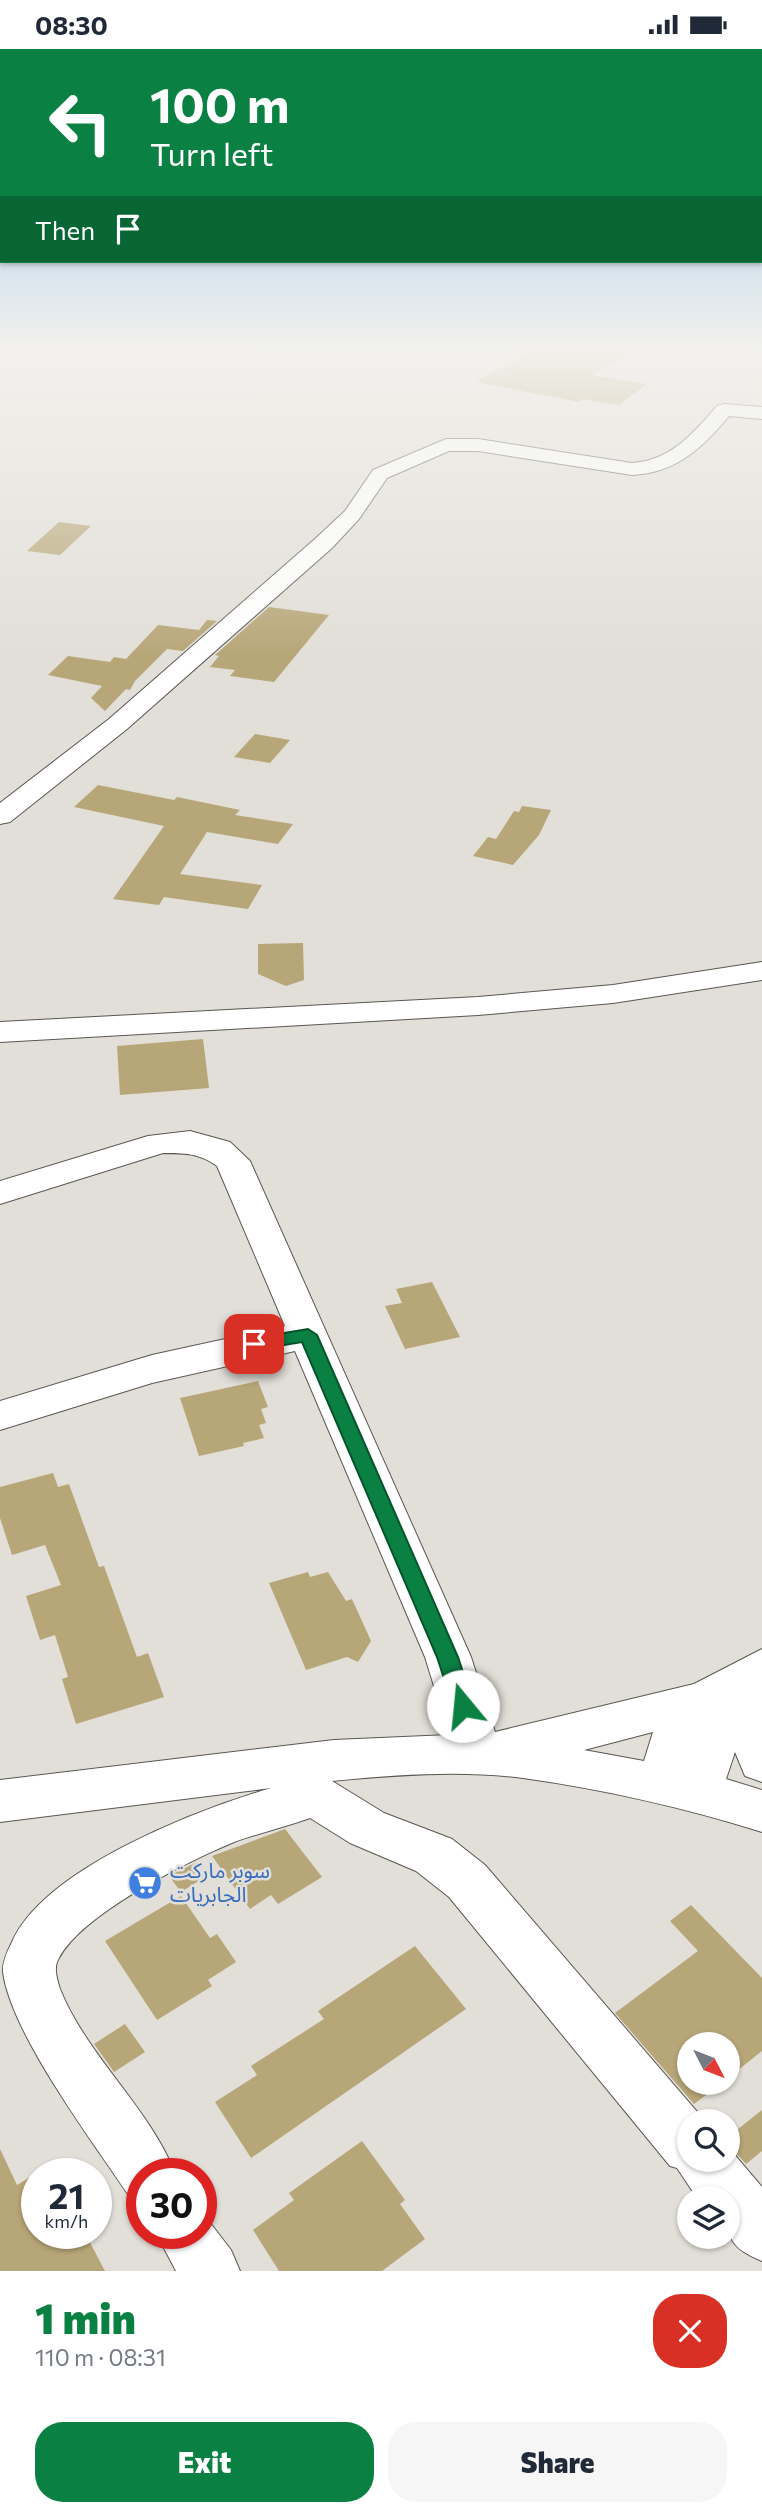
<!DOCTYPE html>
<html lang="en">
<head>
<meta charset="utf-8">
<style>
  body { margin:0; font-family:Commissioner,"Noto Sans Arabic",sans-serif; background:#f6f6f7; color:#1f2937; height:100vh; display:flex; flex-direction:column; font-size:26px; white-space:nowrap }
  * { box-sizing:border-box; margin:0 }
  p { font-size:23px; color:#747a83 }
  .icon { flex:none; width:38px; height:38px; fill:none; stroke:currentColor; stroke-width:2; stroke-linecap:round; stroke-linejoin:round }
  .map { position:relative; height:2222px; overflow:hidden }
  .side { display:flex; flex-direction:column; background:#fff; flex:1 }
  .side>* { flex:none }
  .banner { position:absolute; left:0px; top:0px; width:763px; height:214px; box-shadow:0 2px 5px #0004; background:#0b8043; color:#fff; overflow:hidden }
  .needle { width:46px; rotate:132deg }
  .fabs { position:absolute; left:677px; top:1983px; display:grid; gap:14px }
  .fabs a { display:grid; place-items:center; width:63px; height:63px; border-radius:50%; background:#fff; box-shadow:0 2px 5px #0004; font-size:35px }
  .speed { position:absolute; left:21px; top:2109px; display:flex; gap:14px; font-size:35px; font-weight:700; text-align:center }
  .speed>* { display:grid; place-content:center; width:91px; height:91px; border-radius:50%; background:#fff; box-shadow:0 2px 5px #0004; line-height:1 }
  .speed small { font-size:18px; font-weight:400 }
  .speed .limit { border:10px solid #d22; background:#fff; color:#111 }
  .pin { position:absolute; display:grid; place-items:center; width:60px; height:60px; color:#fff; margin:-30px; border-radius:14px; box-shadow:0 4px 10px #0006 }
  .me { position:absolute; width:77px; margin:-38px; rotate:343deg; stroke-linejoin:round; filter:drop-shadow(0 0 5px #0008) }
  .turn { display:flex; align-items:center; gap:24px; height:147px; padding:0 35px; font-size:32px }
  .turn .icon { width:91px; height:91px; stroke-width:2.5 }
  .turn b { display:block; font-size:49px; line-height:60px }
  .then { display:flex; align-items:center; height:66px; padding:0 35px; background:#0003; gap:14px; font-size:26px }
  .round { display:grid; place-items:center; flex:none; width:74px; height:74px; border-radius:28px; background:#f6f6f7 }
  .head { display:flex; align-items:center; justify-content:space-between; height:119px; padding:0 35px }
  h1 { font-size:42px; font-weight:800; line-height:52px; color:#0b8043 }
  .action { display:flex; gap:14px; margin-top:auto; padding:14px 35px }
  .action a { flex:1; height:80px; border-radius:28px; background:#0b8043; color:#fff; font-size:28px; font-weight:800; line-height:80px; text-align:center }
  .action a+a { background:#f6f6f7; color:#1f2937 }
  .status { display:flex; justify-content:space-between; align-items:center; height:49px; padding:0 35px; background:#fff; direction:ltr }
  .status svg { height:19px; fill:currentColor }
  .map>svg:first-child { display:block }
  .building { fill:#b7a677 }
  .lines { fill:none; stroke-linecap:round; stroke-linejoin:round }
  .minor-casing { stroke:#595751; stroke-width:2 }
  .minor { fill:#fff; fill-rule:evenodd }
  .route { fill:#0b8043; stroke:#07532c; stroke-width:2 }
  .labels { text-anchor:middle; stroke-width:5; stroke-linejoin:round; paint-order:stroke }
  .near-shop-label { font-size:21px; fill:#366cbe; stroke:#e2dfd8; text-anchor:start }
</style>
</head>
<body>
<div class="status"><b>08:30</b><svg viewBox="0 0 49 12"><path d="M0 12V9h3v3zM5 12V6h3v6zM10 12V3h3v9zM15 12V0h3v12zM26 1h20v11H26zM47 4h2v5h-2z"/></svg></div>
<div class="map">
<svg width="762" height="2222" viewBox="0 0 762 2222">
  <rect width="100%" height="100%" fill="#e2dfd8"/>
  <path class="building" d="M539 298H639L592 326 647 335 619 356 583 350 579 353 476 333Z
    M59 473 91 477 60 506 27 502Z
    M269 558 329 566 274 633 230 627 235 621 210 618 219 607 215 606Z
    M207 571 217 572 183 602 167 600 135 632 130 641 126 640 105 662 91 649 102 637 48 626 68 607 110 613 114 608 126 610 158 576 199 581Z
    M255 685 290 691 270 714 234 708Z
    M98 736 174 751 177 748 240 761 235 766 293 775 278 795 207 783 180 825 262 836 248 860 164 848 159 856 113 850 164 777 74 758Z
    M522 757 551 761 539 786 513 816 473 807 488 788 496 790 514 762 519 763Z
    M303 894 304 931 286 937 258 925V895Z
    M203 990 209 1039 120 1046 117 997Z
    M432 1233 460 1288 405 1300 385 1257 402 1254 396 1240Z
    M258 1332 268 1358 261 1360 266 1374 259 1376 264 1389 243 1394 244 1397 199 1407 180 1349Z
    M53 1424 58 1438 69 1435 99 1518 104 1517 137 1608 148 1604 164 1648 76 1675 62 1630 68 1628 55 1586 40 1591 26 1547 61 1536 45 1496 12 1506 0 1469V1438Z
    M308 1523 310 1528 328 1523 346 1552 352 1550 371 1592 358 1613 347 1608 306 1621 269 1534Z
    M285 1780 322 1828 278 1855 271 1846 250 1860 212 1807Z
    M195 1814 205 1828 181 1843 169 1827Z
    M181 1847 210 1889 217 1885 236 1913 208 1931 212 1937 157 1971 105 1892Z
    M691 1856 762 1929V2002L728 2029V1995H690V2034H722L694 2055 615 1964 698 1902 670 1872Z
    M415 1897 466 1960 251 2109 215 2053 257 2026 251 2017 324 1970 318 1962Z
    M125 1975 145 2003 114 2023 94 1995Z
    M762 2061V2102L746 2115 728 2095V2088Z
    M362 2092 405 2151 400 2155 425 2190 382 2222H279L253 2181 294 2151 289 2144Z
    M0 2100 17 2136 37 2124V2184H85L105 2222H0Z"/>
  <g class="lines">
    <g class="minor-casing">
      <path id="minor" d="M724 355 762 358V370L729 367C702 399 676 424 632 426L478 402H449L387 429 359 470 332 499 127 680 10 773 0 775V754L109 670 316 489 345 462 373 421 446 390H478L632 414C670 412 694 384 717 357Z
        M762 913V931L613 954 478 966 0 993V973L478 948 613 936Z
        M190 1082 230 1093 250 1112 471 1608 495 1683 694 1635 762 1600V1733L745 1727 735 1703 726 1730 762 1741V1783C686 1759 602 1740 523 1729 461 1721 394 1726 332 1732L384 1764 452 1790 485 1816 705 2072H690V2110H728V2098L762 2138V2212C725 2197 728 2186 728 2149H697L677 2119 670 2117 449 1848 416 1822 350 1794 310 1769C285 1778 259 1784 234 1793 188 1812 82 1865 59 1909 53 1918 57 1930 60 1940 87 2007 148 2057 175 2124H142V2150L127 2144C91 2090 11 1984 3 1923 2 1913 8 1901 12 1893 45 1819 197 1761 271 1739L0 1773V1731L334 1691 449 1686 425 1608 295 1302 152 1334 0 1381V1352L152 1306 285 1277 217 1117C199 1104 184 1104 163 1104L0 1155V1132L148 1087ZM653 1683 644 1712 584 1701Z
        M201 2162 231 2201 240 2222H176L156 2184H201Z"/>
    </g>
    <use href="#minor" class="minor"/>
  </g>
  <linearGradient id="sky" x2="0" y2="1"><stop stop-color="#8bbeeb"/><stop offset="0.49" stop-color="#f2f1ed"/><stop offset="1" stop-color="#f2f1ed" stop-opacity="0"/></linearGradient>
  <rect width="762" height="609" fill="url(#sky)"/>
  <path class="route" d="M308 1280 317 1286 458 1608 474 1657 471 1664 463 1666 456 1664 453 1657 437 1608 302 1293 254 1301 246 1295 254 1289Z"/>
  <defs>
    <g id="supermarket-disc" transform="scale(1.75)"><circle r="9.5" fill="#3f7fe0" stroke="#e2dfd8"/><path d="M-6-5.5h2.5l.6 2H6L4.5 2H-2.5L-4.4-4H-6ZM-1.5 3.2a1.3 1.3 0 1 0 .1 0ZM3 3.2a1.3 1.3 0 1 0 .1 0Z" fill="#fff"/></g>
  </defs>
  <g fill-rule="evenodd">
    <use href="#supermarket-disc" x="145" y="1834"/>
  </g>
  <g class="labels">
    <g class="near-shop-label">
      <text x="170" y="1829">سوبر ماركت<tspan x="170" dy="24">الجابريات</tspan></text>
    </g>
  </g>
</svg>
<div class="fabs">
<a><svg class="needle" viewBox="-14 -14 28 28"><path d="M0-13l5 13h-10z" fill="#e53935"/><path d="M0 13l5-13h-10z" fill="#747a83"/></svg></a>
<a><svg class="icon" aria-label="search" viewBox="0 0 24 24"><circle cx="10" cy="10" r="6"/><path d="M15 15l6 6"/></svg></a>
<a><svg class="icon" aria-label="layers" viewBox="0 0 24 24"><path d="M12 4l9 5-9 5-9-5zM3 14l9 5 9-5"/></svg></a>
</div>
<div class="speed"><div>21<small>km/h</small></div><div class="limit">30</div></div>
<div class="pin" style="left:254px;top:1295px;background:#d93025"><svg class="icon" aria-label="arrive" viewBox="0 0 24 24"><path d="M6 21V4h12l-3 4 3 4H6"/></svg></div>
<svg class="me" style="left:463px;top:1657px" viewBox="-20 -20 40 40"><circle r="19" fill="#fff"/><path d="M0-13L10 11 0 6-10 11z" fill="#0b8043"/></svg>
<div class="banner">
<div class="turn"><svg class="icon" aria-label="left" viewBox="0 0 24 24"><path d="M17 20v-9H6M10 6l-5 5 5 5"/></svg><div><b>100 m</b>Turn left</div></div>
<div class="then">Then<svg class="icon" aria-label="arrive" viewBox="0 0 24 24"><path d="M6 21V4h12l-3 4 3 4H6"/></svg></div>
</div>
</div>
<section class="side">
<div class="head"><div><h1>1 min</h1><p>110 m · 08:31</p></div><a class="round" style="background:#d93025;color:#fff"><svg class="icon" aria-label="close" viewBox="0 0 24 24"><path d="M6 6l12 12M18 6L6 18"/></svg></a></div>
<div class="action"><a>Exit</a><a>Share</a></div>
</section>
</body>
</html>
